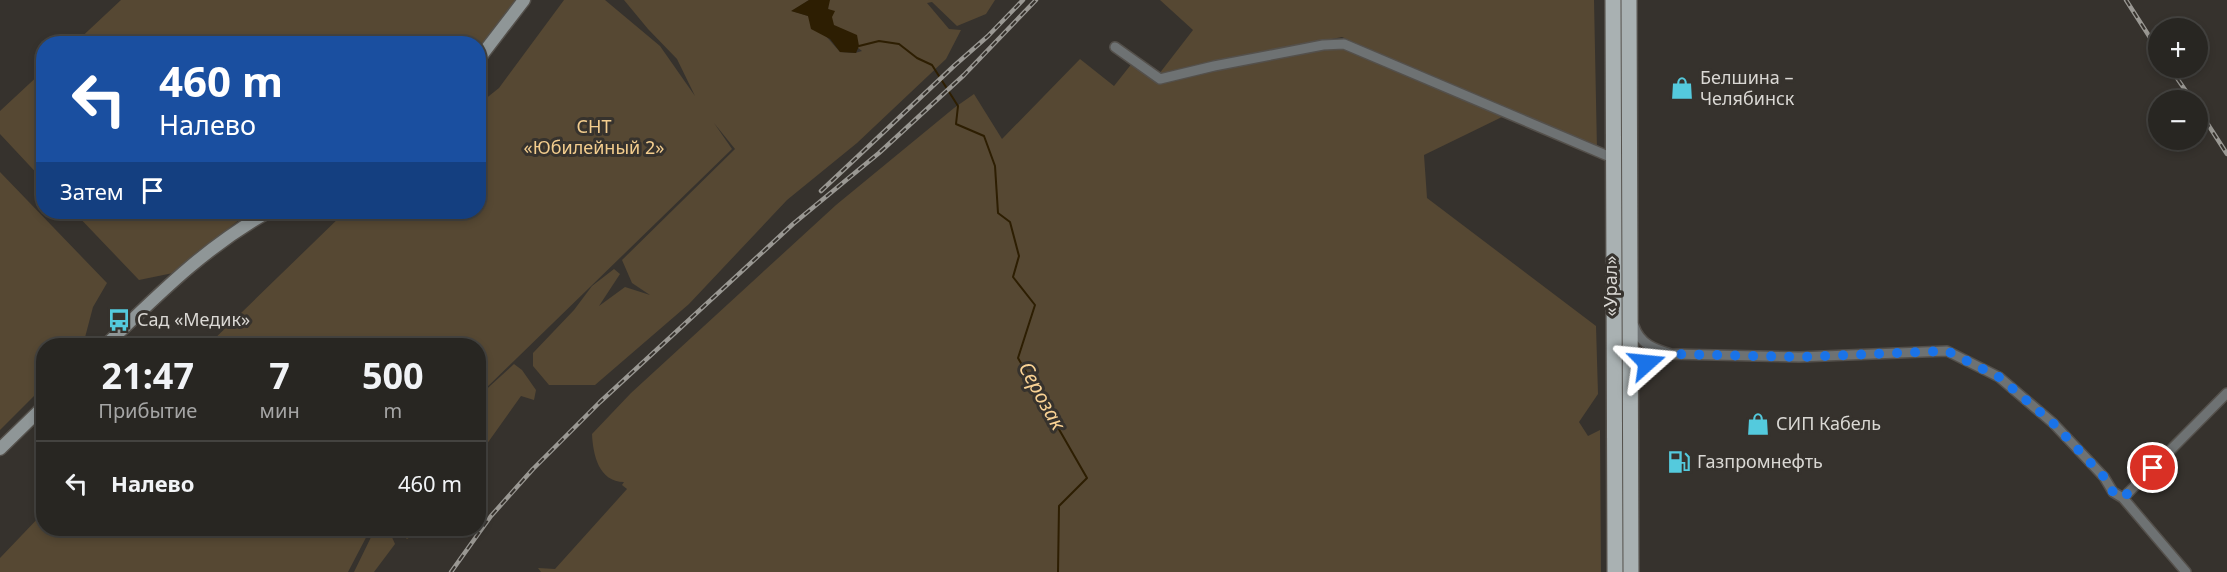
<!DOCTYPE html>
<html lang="ru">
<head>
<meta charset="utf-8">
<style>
  body { margin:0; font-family:"Noto Sans",sans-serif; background:#302e2a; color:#f1f3f6; height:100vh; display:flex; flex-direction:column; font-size:22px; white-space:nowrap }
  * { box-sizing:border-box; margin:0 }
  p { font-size:20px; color:#a5a5a5 }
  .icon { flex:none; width:33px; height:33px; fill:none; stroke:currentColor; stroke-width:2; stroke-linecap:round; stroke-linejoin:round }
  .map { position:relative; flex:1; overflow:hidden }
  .panel { position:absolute; left:36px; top:338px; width:450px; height:198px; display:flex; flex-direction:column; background:#282622; border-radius:24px; box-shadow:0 3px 9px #0003,0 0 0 2px #444340 }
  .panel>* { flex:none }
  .top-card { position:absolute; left:36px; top:36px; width:450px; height:183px; border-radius:24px; box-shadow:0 3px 9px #0003,0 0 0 2px #444340; background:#1a4fa0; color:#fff; overflow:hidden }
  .fabs { position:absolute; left:2148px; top:18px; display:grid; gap:12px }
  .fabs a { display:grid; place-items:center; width:60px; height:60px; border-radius:50%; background:#282622; box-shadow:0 3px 9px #0003,0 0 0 2px #444340; font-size:30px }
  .pin { position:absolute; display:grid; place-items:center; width:51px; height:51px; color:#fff; margin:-26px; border:3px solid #fff; border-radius:50%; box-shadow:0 2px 6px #0007 }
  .me { position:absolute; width:66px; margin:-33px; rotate:72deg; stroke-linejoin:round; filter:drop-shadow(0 0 4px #0008) }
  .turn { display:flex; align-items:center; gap:21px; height:126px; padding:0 24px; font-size:27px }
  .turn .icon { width:78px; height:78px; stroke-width:2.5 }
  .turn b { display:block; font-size:42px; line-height:51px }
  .then { display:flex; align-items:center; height:57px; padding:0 24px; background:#0003; gap:12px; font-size:22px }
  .eta { display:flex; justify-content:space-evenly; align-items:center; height:102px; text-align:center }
  .eta b { font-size:36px; font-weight:700; line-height:42px }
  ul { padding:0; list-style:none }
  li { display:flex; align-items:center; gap:18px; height:84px; padding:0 24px; border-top:2px solid #444340 }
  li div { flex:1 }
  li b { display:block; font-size:22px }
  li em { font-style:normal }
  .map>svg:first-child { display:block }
  .green { fill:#564833 }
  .water { fill:#2d1e02 }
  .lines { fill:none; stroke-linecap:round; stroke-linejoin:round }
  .stream { stroke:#2d1e02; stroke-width:2 }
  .minor-casing { stroke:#54504b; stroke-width:12 }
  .secondary-casing { stroke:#54504b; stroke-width:15 }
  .primary-casing { stroke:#54504b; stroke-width:18 }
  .minor { stroke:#6e7273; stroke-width:9 }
  .secondary { stroke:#8f9697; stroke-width:12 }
  .primary { stroke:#a9b1b2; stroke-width:15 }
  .rail-casing { stroke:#9a9893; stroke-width:4.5 }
  .rail { stroke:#36322d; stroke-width:2; stroke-dasharray:7; stroke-linecap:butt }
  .route { stroke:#1a73e8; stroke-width:10; stroke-dasharray:0 18 }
  .labels { text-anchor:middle; stroke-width:6; stroke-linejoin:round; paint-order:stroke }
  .poi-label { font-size:18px; fill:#dad8d4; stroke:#36322d; text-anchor:start }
  .park-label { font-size:18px; fill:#f3cd8e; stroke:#36322d }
  .street-label { font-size:18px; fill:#dad8d4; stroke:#36322d }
  .water-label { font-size:20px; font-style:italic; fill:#f9d294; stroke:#36322d }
</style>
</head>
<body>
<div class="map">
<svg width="2227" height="572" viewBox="0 0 2227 572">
  <rect width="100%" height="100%" fill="#36322d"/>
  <path class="green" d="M121 0H518L479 48 478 44H74Z
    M564 0H605L660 46 695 96 677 59 648 29 624 0H809L792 11 808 16 840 52 855 53 862 51C841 35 827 29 828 0H995L986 14 957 26 932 2 927 3 949 29 961 30 946 59 857 143 787 200 689 304 595 385H549L533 366V353L574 310 592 286 614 269 620 274 599 306 625 287 650 295 632 283 622 260 735 149 714 123 732 149 479 395 478 345H208L345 212H478L479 104 499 88Z
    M1160 0H1594L1597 150 1342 37 1159 74 1193 30Z
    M1340 47 1352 49 1502 117 1424 155 1427 198 1596 326 1598 394 1579 422 1588 436 1600 430 1601 572H541L538 568 555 569 627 489 622 485 624 482C599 482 593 455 592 434L631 393 836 205 954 108 974 94 1002 139 1080 59 1114 86 1133 62 1154 77Z
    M43 71V180L0 134V111Z
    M0 172 107 283 93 307 83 345H44L43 387 0 430Z
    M74 212H249L173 273 139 280Z
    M514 364 522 370 536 390 534 400 521 396 479 455V396Z
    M43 513 44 528H371L348 572H0V558Z
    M393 528H425L407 539Z
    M375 529 391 535 395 544 374 572H354Z"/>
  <path class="water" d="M809 0H830L828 9 835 11 832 17 834 25 857 35 859 46 856 53 840 52 830 39 811 29 808 16 791 11Z"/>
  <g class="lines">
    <path class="stream" d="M859 46 879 41 899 44 917 58 932 65 958 106 956 124 984 136 995 166 998 213 1010 222 1019 256 1013 277 1035 305 1018 358 1087 478 1059 506 1058 572"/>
    <g class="minor-casing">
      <path id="minor" d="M1115 47 1160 79 1214 66 1323 45 1344 44 1615 159
        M1634 326C1640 344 1654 349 1671 354L1799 357 1947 351 1999 377 2053 423 2104 477 2113 492 2123 498 2227 393
        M1634 387C1639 368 1650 360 1669 355
        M2123 498 2186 572"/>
    </g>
    <g class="secondary-casing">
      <path id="secondary" d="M478 60 524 0
        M106 345C159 294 204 248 268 212
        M0 449 44 406"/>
    </g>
    <g class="primary-casing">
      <path id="primary" d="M1613 0 1615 572
        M1629 0 1631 572"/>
    </g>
    <use href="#minor" class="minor"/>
    <use href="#secondary" class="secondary"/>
    <use href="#primary" class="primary"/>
    <g class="rail-casing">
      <path id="rail" d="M2126 0 2158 50
        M2170 68 2192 100
        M2198 109 2227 154
        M821 191 955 65 988 36 1023 0
        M451 572 491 516 533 469 600 402 793 224 879 153 964 75 1036 0"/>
    </g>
    <use href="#rail" class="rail"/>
  </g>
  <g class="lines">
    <path class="route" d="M1647 363 1656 358 1671 354 1799 357 1947 351 1999 377 2053 423 2104 477 2113 492 2123 498 2153 468"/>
  </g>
  <defs>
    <g id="shop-bare" transform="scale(1.8)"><path d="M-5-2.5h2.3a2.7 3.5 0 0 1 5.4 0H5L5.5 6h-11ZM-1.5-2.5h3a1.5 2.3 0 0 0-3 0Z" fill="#54cadd" stroke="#36322d" stroke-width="2.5" paint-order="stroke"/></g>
    <g id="bus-bare" transform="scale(1.8)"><path d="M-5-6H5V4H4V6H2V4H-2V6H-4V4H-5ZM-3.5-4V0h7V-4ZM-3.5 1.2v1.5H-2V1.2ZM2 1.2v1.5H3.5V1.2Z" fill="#54cadd" stroke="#36322d" stroke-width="2.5" paint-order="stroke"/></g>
    <g id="fuel-bare" transform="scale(1.8)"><path d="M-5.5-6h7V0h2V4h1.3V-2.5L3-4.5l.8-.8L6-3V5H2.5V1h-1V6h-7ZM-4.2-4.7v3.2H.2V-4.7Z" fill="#54cadd" stroke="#36322d" stroke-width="2.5" paint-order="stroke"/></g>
  </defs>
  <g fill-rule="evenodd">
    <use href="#shop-bare" x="1682" y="88"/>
    <use href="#bus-bare" x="119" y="320"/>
    <use href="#shop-bare" x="1758" y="424"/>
    <use href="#fuel-bare" x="1679" y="462"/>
  </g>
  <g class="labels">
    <g class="poi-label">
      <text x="1700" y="84">Белшина –<tspan x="1700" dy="21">Челябинск</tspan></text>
      <text x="137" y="326">Сад «Медик»</text>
      <text x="1776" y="430">СИП Кабель</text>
      <text x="1697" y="468">Газпромнефть</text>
    </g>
    <g class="park-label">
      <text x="594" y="133">СНТ<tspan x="594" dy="21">«Юбилейный 2»</tspan></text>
    </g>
    <g class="street-label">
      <text transform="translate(1611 286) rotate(-90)" y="6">«Урал»</text>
    </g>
    <g class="water-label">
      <text transform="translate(1042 396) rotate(61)" y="7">Серозак</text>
    </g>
  </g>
</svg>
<div class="fabs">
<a>+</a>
<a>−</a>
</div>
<div class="pin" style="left:2153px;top:468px;background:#d93025"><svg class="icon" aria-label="arrive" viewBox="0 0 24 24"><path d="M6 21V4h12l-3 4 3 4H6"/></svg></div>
<svg class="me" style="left:1647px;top:363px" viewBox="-20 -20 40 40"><path d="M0-17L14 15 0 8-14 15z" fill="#1a73e8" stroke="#fff" stroke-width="4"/></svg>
<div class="top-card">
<div class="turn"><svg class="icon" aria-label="left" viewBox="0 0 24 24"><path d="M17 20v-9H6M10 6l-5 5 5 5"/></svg><div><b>460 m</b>Налево</div></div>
<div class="then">Затем<svg class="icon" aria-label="arrive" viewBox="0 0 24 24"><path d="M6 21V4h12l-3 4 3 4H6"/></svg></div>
</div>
<section class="panel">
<div class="eta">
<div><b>21:47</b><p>Прибытие</p></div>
<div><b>7</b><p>мин</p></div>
<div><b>500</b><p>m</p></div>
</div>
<ul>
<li><svg class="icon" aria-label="left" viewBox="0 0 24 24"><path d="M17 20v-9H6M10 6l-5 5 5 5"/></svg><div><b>Налево</b></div><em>460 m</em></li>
</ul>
</section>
</div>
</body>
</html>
